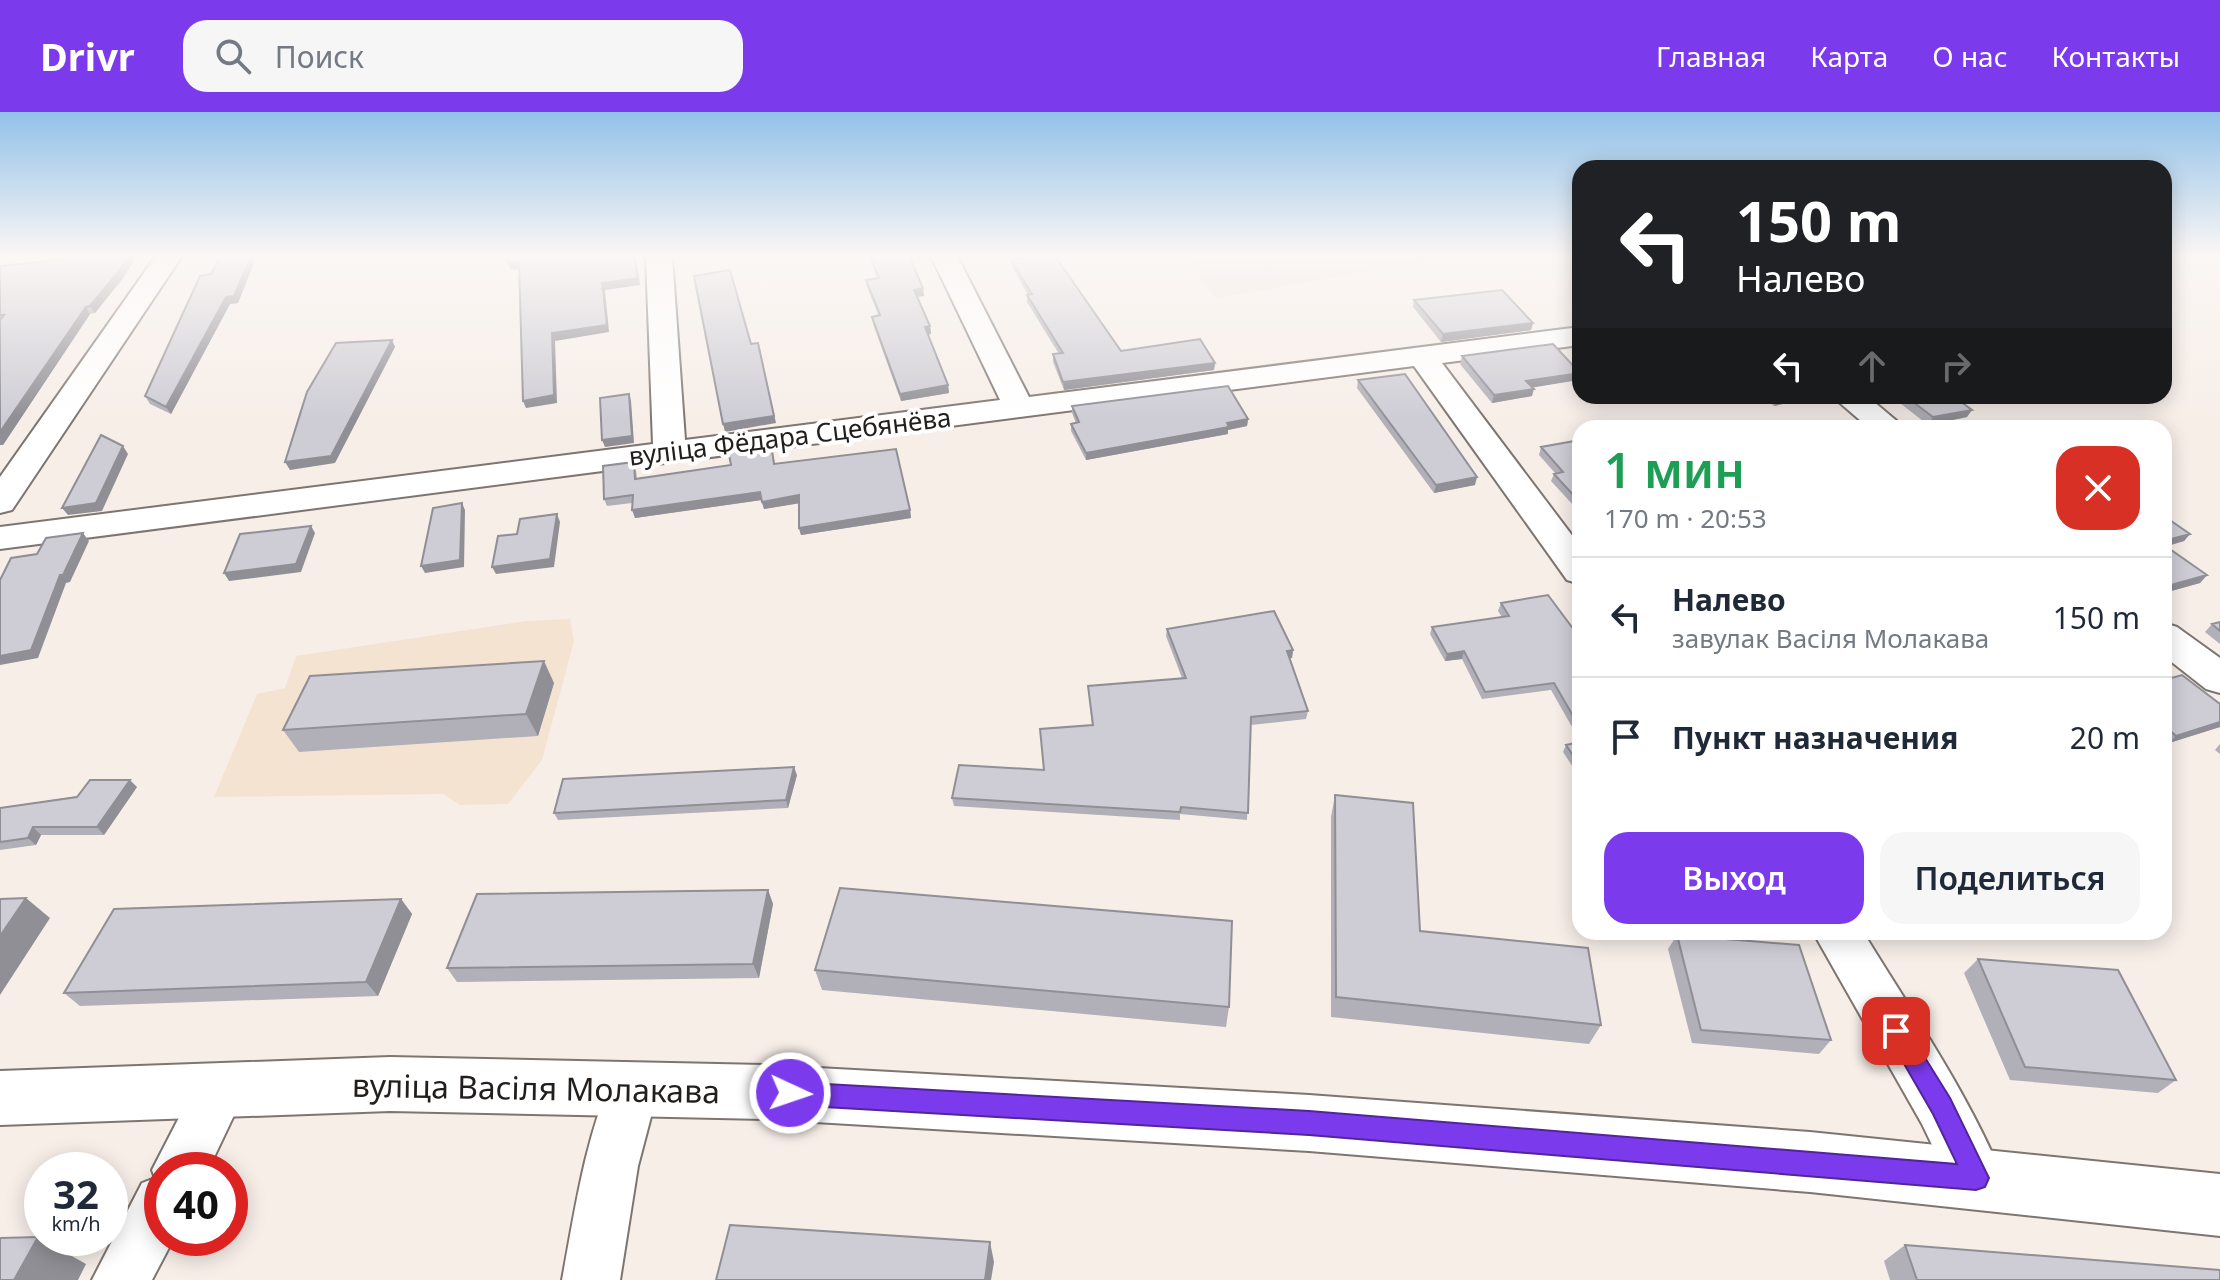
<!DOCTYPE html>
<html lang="ru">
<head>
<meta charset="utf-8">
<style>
  body { margin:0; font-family:"Noto Sans",sans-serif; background:#f6f6f7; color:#1f2937; height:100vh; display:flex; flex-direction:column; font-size:30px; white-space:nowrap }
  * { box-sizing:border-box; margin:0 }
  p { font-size:26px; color:#747a83 }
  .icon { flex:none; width:44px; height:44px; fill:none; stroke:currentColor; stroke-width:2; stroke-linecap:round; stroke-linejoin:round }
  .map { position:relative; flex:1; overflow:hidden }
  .drawer { position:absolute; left:1572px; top:308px; width:600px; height:520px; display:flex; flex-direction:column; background:#fff; border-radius:24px; box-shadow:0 4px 20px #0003 }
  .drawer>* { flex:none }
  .guide { position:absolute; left:1572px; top:48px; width:600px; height:244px; border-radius:24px; box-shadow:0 4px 20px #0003; background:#202124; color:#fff; overflow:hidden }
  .speed { position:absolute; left:24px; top:1040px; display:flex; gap:16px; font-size:40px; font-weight:700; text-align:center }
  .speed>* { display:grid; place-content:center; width:104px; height:104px; border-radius:50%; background:#fff; box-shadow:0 4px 20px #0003; line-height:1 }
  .speed small { font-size:20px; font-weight:400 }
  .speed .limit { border:12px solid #d22; background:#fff; color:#111 }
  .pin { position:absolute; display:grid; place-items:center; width:68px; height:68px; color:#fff; margin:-34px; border-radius:16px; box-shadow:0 4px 12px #0006 }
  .me { position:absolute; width:88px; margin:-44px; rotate:93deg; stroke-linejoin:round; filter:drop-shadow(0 0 6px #0008) }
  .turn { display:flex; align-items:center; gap:28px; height:168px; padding:0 32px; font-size:36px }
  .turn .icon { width:104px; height:104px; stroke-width:2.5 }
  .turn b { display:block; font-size:56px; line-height:68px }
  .lanes { display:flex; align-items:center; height:76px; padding:0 32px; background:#0003; justify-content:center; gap:40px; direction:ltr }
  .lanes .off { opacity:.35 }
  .round { display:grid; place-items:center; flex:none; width:84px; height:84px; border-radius:24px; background:#f6f6f7 }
  .summary { display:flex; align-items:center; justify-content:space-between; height:136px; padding:0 32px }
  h1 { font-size:48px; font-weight:600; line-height:60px; color:#1e9e55 }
  .button { display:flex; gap:16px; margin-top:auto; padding:16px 32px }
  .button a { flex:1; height:92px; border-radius:24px; background:#7c3aed; color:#fff; font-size:32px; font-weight:600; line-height:92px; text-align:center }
  .button a+a { background:#f6f6f7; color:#1f2937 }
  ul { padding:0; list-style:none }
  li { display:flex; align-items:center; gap:24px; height:120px; padding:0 32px; border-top:2px solid #e0e1e3 }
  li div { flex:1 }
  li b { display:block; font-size:30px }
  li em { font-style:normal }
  header { display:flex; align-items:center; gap:48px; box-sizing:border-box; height:112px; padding:0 40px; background:#7c3aed; color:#fff }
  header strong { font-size:38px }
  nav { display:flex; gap:44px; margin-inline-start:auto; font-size:28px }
  .search { width:560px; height:72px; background:#f6f6f7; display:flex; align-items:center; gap:20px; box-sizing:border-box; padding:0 28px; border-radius:24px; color:#747a83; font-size:30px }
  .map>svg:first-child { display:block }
  .built { fill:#f0e1d6 }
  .industrial { fill:#f4e3d1 }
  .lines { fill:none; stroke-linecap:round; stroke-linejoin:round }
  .minor-casing { stroke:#7d7570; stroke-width:4 }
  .tertiary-casing { stroke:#7d7570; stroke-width:4 }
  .minor { fill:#fff; fill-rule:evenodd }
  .tertiary { fill:#fff; fill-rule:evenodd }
  .wall { fill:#b1afb7 }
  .shaded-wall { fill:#908f95 }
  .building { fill:#ceccd5; stroke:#908f95; stroke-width:2 }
  .route { fill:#7c3aed; stroke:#51269a; stroke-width:2 }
  .labels { text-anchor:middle; stroke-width:8; stroke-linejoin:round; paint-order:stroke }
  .street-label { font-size:26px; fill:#211e1c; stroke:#fff }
  .near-street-label { font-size:32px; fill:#211e1c; stroke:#fff }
</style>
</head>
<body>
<header>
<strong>Drivr</strong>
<div class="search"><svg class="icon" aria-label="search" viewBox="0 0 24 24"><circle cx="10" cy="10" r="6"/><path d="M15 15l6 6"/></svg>Поиск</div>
<nav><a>Главная</a><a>Карта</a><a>О нас</a><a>Контакты</a></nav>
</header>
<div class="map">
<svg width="2220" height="1168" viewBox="0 0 2220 1168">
  <rect width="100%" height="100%" fill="#f7eee8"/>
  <path class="built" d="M1185 144H1417L1424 150 1215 186Z"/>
  <path class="industrial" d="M570 507 574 529 542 648 508 692 460 693 443 682 214 685 257 582 285 576 296 544 526 509Z"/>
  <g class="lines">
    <g class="minor-casing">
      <path id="minor" d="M156 144H182L12 398 0 401V365Z
        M646 144H672L685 328 1000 288 931 144H957L1029 285 1580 215V233L1442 251 1580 434V472L1567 468 1414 254 0 437V415L653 332Z
        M1832 284H1867L1905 316H1869Z
        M2164 511 2177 515 2220 546V581L2206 577 2164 544Z
        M1813 820H1863C1912 900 1967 979 2003 1066L1995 1085 1976 1093 1957 1085 1922 1012Z
        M220 953 238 961 246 978 208 1058H162V1126H174L152 1168H92L142 1071 155 1066 152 1058 202 961Z
        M632 953 650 961 658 978 638 1054 620 1168H562C575 1098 585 1026 614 961Z"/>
    </g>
    <g class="tertiary-casing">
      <path id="tertiary" d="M390 945 764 953 1309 983 1810 1020 2220 1062V1124L1810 1080 1309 1039 764 1007 390 999 0 1013V959Z"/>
    </g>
    <use href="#minor" class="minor"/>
    <use href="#tertiary" class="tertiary"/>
  </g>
  <path class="wall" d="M66 144H137L123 166 95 201 90 202 3 333H0V154L64 147Z
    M221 144H272L256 146 238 191 230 192 171 302 150 292 145 284Z
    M869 144H909L923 176 924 184 917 185 930 214 931 222H928L948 273 949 281 901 289 873 212 872 205 879 204 867 175 866 168 877 166Z
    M1011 148 1121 239 1215 251 1214 258 1064 278 1053 250V242H1059L1027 190V183H1028L1012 155Z
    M1414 188 1533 211 1531 218 1441 230 1413 195Z
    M1462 244 1578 268 1532 275V284L1492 291 1460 252Z
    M1358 268 1475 373 1434 381 1357 276Z
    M1762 284H1819L1774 294Z
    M1891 284H1953L1967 305 1928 313Z
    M1072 294 1248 307 1247 314 1228 318V322L1086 348 1071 319V312L1076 311 1072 301Z
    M1580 328V393L1574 394 1551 369 1554 362 1555 361 1539 343 1541 335Z
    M771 332 775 352 910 398 911 406 801 423 799 416V391L764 397 761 388 635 406 632 391 607 394 604 387 636 358 637 367 731 353Z
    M2164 404 2190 422 2184 429 2167 434 2207 463 2200 471 2164 481Z
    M1501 491 1580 526V629L1551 578 1482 587 1462 547 1445 549 1430 522 1432 515 1502 505 1498 499Z
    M2220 510V532L2205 520 2212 512Z
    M1167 517 1293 538 1292 546H1290L1308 599 1306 607 1251 613 1247 708 1180 702V708L954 694 952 686 1044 658 1092 613 1088 574 1182 566 1166 524Z
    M2164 568 2220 592V615L2169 631 2164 627Z
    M554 571 538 624 299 640 283 618Z
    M1580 630V666L1563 640 1566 633Z
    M2220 632V642L2215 638Z
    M797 663 788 696 558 708 554 701Z
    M137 675 104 723H41L36 733 0 738V696Z
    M1335 683 1420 819 1601 913 1589 932 1331 905V705Z
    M768 778 773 792 759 866 457 870 447 856Z
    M401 787 412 802 378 884 80 894 64 881Z
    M1677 823 1831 928 1819 942 1692 931 1668 837Z
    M1978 847 2176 968 2158 981 2010 968 1964 861Z
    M815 858 1229 895 1226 915 822 878Z
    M1905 1133 2220 1168H1890L1884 1149Z"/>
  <path class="shaded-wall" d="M128 144H137L123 166 95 201 90 194Z
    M251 144H272L256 146 238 191 230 192 171 302 166 295 226 185Z
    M634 144H636L640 173 605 178 609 220 555 229 557 291 526 296 523 289 552 221 602 171Z
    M519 150 522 157 511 158 508 151Z
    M923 176 924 184 915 185 914 178Z
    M86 195 90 202 3 333H0V320Z
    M1533 211 1531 218 1441 230 1443 222Z
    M930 214 931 222 926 223 925 215Z
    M392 228 395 235 335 351 290 358 285 350Z
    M760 238 776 311 725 320 723 312Z
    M1215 251 1214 258 1064 278 1063 270Z
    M1580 261 1578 268 1524 277 1526 269Z
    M948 273 949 281 901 289 900 282Z
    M1534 277 1532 284 1492 291 1494 283Z
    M629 282 631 289 634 331 605 335 602 328Z
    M1789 284H1819L1774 294 1777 287Z
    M1972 298 1967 305 1928 313 1933 305Z
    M1248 307 1247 314 1228 318V322L1086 348V341Z
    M123 334 128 342 102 399 68 403 62 396Z
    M1477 365 1475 373 1434 381 1436 373Z
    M760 380 762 388 635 406 632 398Z
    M799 383 801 391 764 397 762 390Z
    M1576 386H1580V393L1574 394Z
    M462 391 465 398 464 455 425 461 421 454Z
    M910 398 911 406 801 423 799 416Z
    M557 402 560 410 554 455 496 462 492 455Z
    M311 414 315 421 301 460 229 469 224 461Z
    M83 421 89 429 70 470 66 471 38 546 0 553V544L60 463Z
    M2190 422 2184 429 2164 435V429Z
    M2207 463 2200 471 2164 481 2171 473Z
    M1293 538 1292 546 1286 547 1287 539Z
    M1464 539 1462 547 1445 549 1447 542Z
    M544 549 554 571 538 624 526 602Z
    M2220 610V615L2169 631 2176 624Z
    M794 655 797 663 788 696 786 688Z
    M130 668 137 675 104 723 97 715Z
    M33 715 41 723 36 733 28 726Z
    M768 778 773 792 759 866 753 852Z
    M26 786 50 806 0 883V824Z
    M401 787 412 802 378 884 366 870Z
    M38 1125 86 1152 78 1168H14Z
    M990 1130 994 1150 991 1168H985Z"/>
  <path class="building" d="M66 144H128L119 159 90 194 86 195 0 320V208L4 203H0V154L64 147Z
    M221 144H251L234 184 226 185 166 295 145 284 200 164 211 162Z
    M508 144H634L638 166 602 171 607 213 552 221 554 283 523 289 519 150 508 151Z
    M870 144H909L923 176 914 178 930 214 925 215 948 273 900 282 872 205 880 203 866 168 879 166Z
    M1037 144H1055L1121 239 1200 227 1215 251 1063 270 1053 242 1063 241 1027 183 1032 182 1011 148Z
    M730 158 751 232 758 231 774 304 723 312 694 164Z
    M1502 178 1533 211 1443 222 1414 188Z
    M392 228 331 344 285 350 307 280 336 231Z
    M1553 232 1580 261 1526 269 1534 277 1494 283 1462 244Z
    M1405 262 1477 365 1436 373 1358 268Z
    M1228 274 1248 307 1227 311 1229 315 1086 341 1071 312 1079 310 1072 294Z
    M629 282 632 324 602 328 600 286Z
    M1905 284H1953L1972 298 1933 305Z
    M101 323 123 334 96 391 62 396Z
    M1580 328V386H1576L1554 362 1563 360 1541 335Z
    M771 332 774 352 896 337 910 398 799 416V383L762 390 760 380 632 398 633 383 604 387 603 354 634 350 635 367 731 353 728 338Z
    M462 391 460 448 421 454 433 396Z
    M557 402 550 447 492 455 498 424 517 422 520 407Z
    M2164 404 2190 422 2164 429Z
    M311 414 296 452 224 461 240 422Z
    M83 421 63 463H60L31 538 0 544V468L11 446 37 442 46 426Z
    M2164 433 2207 463 2171 473 2164 468Z
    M1548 483 1580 526V616L1554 571 1485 580 1464 539 1447 542 1432 515 1509 504 1501 491Z
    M1274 499 1293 538 1287 539 1308 599 1251 605 1248 701 1181 695 1180 700 952 686 959 653 1044 658 1040 617 1093 613 1088 574 1186 566 1167 517Z
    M2220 510V519L2212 512Z
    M544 549 526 602 283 618 310 564Z
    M2182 563 2220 592V610L2176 624 2164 613V568Z
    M1580 630V654L1566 633Z
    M794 655 786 688 554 701 563 667Z
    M90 668H130L97 715H33L28 726 0 730V696L77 685Z
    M1335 683 1413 691 1420 819 1588 836 1601 913 1336 885Z
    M840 776 1232 809 1229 895 815 858Z
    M768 778 753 852 447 856 477 782Z
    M26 786 0 824V787Z
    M401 787 366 870 64 881 114 797Z
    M1677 823 1799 833 1831 928 1701 918Z
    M1978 847 2118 858 2176 968 2025 955Z
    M730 1113 990 1130 985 1168H716Z
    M38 1125 14 1168H0V1126Z
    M1905 1133 2220 1158V1168H1917Z"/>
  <linearGradient id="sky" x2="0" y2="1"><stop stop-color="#93c1e9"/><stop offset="0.47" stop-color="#fbf7f5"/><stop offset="1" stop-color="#fbf7f5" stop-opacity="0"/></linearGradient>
  <rect width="2220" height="307" fill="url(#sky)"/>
  <path class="route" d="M1896 909 1904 912 1950 986 1989 1066 1985 1075 1976 1078 1309 1023 790 993 782 989 778 981 782 973 790 970 1309 999 1957 1052 1933 1002 1885 919 1888 912Z"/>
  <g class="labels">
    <g class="street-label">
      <text transform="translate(790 325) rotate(-7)" y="9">вуліца Фёдара Сцебянёва</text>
    </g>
    <g class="near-street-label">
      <text transform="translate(536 977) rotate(1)" y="11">вуліца Васіля Молакава</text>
    </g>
  </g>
</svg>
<div class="speed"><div>32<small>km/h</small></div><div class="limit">40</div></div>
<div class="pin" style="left:1896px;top:919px;background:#d93025"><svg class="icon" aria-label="arrive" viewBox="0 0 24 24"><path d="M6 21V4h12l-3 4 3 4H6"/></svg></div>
<svg class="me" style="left:790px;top:981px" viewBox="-20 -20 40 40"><circle r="17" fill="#7c3aed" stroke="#fff" stroke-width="3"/><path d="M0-11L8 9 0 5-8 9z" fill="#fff"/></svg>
<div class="guide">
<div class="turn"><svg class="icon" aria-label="left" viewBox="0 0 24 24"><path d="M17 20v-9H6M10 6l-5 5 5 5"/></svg><div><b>150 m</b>Налево</div></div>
<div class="lanes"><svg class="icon" aria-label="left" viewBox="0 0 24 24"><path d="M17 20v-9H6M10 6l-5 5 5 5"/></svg><svg class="icon off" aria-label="ahead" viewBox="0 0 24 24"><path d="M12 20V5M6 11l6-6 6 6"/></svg><svg class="icon off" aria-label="right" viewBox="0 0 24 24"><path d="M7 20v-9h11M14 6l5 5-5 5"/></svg></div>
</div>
<section class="drawer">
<div class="summary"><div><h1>1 мин</h1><p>170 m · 20:53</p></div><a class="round" style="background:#d93025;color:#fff"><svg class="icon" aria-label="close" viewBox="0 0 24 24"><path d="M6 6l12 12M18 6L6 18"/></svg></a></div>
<ul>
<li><svg class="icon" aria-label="left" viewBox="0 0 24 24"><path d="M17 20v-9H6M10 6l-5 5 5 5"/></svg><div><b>Налево</b><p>завулак Васіля Молакава</p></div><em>150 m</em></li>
<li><svg class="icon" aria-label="arrive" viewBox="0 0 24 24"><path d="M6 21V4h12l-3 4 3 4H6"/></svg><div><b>Пункт назначения</b></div><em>20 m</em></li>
</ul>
<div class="button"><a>Выход</a><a>Поделиться</a></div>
</section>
</div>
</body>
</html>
